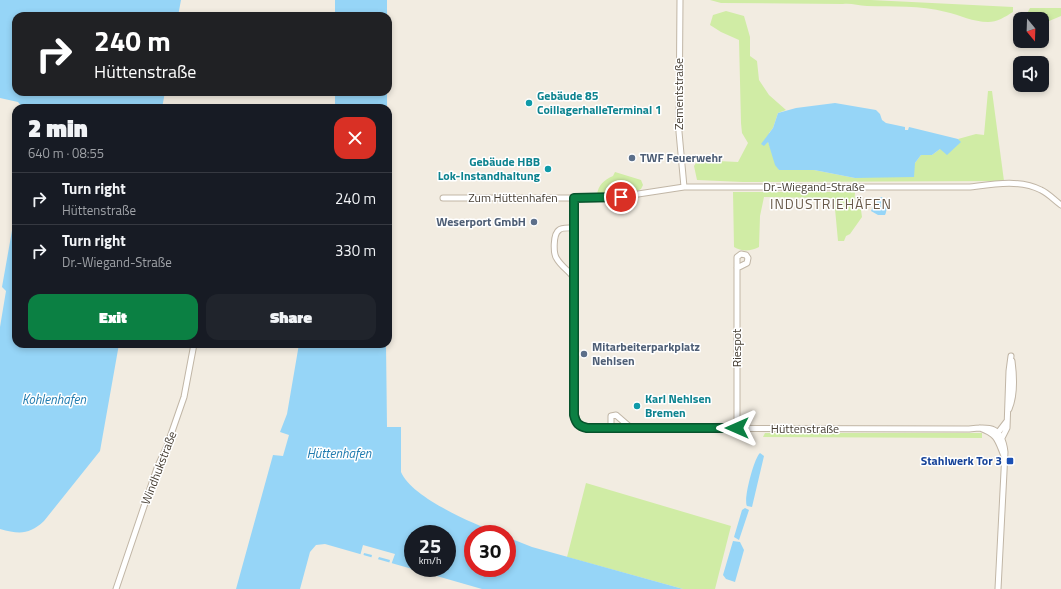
<!DOCTYPE html>
<html lang="en">
<head>
<meta charset="utf-8">
<style>
  body { margin:0; font-family:"Titillium Web",sans-serif; background:#20242c; color:#f1f3f6; height:100vh; display:flex; flex-direction:column; font-size:15px; white-space:nowrap }
  * { box-sizing:border-box; margin:0 }
  p { font-size:13px; color:#9ea1a6 }
  .icon { flex:none; width:22px; height:22px; fill:none; stroke:currentColor; stroke-width:2; stroke-linecap:round; stroke-linejoin:round }
  .map { position:relative; flex:1; overflow:hidden }
  .drawer { position:absolute; left:12px; top:104px; width:380px; height:244px; display:flex; flex-direction:column; background:#171b24; border-radius:12px; box-shadow:0 2px 6px #0003 }
  .drawer>* { flex:none }
  .banner { position:absolute; left:12px; top:12px; width:380px; height:84px; border-radius:12px; box-shadow:0 2px 6px #0003; background:#202124; color:#fff; overflow:hidden }
  .needle { width:26px; rotate:161deg }
  .fabs { position:absolute; left:1013px; top:12px; display:grid; gap:8px }
  .fabs a { display:grid; place-items:center; width:36px; height:36px; border-radius:8px; background:#171b24; box-shadow:0 2px 6px #0003; font-size:20px }
  .speed { position:absolute; left:404px; top:525px; display:flex; gap:8px; font-size:20px; font-weight:700; text-align:center }
  .speed>* { display:grid; place-content:center; width:52px; height:52px; border-radius:50%; background:#171b24; box-shadow:0 2px 6px #0003; line-height:1 }
  .speed small { font-size:10px; font-weight:400 }
  .speed .limit { border:6px solid #d22; background:#fff; color:#111 }
  .pin { position:absolute; display:grid; place-items:center; width:34px; height:34px; color:#fff; margin:-17px; border:2px solid #fff; border-radius:50%; box-shadow:0 1px 4px #0007 }
  .me { position:absolute; width:44px; margin:-22px; rotate:270deg; stroke-linejoin:round; filter:drop-shadow(0 0 3px #0008) }
  .turn { display:flex; align-items:center; gap:14px; height:84px; padding:0 16px; font-size:18px }
  .turn .icon { width:52px; height:52px; stroke-width:2.5 }
  .turn b { display:block; font-size:28px; line-height:34px }
  .round { display:grid; place-items:center; flex:none; width:42px; height:42px; border-radius:12px; background:#20242c }
  .headline { display:flex; align-items:center; justify-content:space-between; height:68px; padding:0 16px }
  h1 { font-size:24px; font-weight:800; line-height:30px }
  .action { display:flex; gap:8px; margin-top:auto; padding:8px 16px }
  .action a { flex:1; height:46px; border-radius:12px; background:#0b8043; color:#fff; font-size:16px; font-weight:800; line-height:46px; text-align:center }
  .action a+a { background:#20242c; color:#f1f3f6 }
  ul { padding:0; list-style:none }
  li { display:flex; align-items:center; gap:12px; height:52px; padding:0 16px; border-top:1px solid #363941 }
  li div { flex:1 }
  li b { display:block; font-size:15px }
  li em { font-style:normal }
  .map>svg:first-child { display:block }
  .green { fill:#d0eca5 }
  .water { fill:#96d5f7; fill-rule:evenodd }
  .pier { fill:#f2ece1 }
  .lines { fill:none; stroke-linecap:round; stroke-linejoin:round }
  .minor-casing { stroke:#c1b6a6; stroke-width:7 }
  .minor { stroke:#fff; stroke-width:5 }
  .route-casing { stroke:#07532c; stroke-width:10 }
  .route { stroke:#0b8043; stroke-width:7 }
  .culture-dot { fill:#0f9aa8; stroke:#fff; stroke-width:1.5 }
  .service-dot { fill:#5c6f8a; stroke:#fff; stroke-width:1.5 }
  .transit-dot { fill:#1a4fb4; stroke:#fff; stroke-width:1.5 }
  .labels { text-anchor:middle; stroke-width:3; stroke-linejoin:round; paint-order:stroke }
  .street-label { font-size:12px; fill:#443c31; stroke:#fff }
  .culture-label { font-size:12px; font-weight:bold; fill:#0d838f; stroke:#fff; text-anchor:start }
  .service-label { font-size:12px; font-weight:bold; fill:#4e5e75; stroke:#fff; text-anchor:start }
  .transit-label { font-size:12px; font-weight:bold; fill:#164399; stroke:#fff; text-anchor:end }
  .water-label { font-size:13px; font-style:italic; fill:#217cb0; stroke:#fff }
  .quarter-label { font-size:14px; letter-spacing:1px; fill:#685948; stroke:#fff }
</style>
</head>
<body>
<div class="map">
<svg width="1061" height="589" viewBox="0 0 1061 589">
  <rect width="100%" height="100%" fill="#f2ece1"/>
  <path class="green" d="M710 0H871L1013 7V12C1005 17 997 22 988 22 973 22 960 15 946 12 920 5 893 7 867 6 858 6 852 3 843 4L721 3Z
    M1030 8H1061V16L1042 24V19H1024Z
    M726 11 744 16 750 37V56L757 61 759 80 769 95 786 110 778 113 773 128 769 133 768 142 779 170H814L855 178 915 163 921 155H932L940 149 960 142 958 139 976 134 984 135 988 91H992L1004 181 743 182 697 180 694 166 698 160 738 162 748 143 742 133 741 123 739 40 721 32 710 25 713 15Z
    M615 172 641 180 643 185 641 189 631 194 597 195C598 185 604 180 613 176Z
    M733 192H855L854 207 861 210 862 217 850 234 846 236 844 241H838L834 198 764 197 760 216 759 247C751 251 742 252 734 247Z
    M765 433H982V438L763 437Z
    M586 483 731 526 715 589H683L567 557Z"/>
  <path class="water" d="M0 0H181L178 16H16V92H165L162 108H23L18 102 0 98Z
    M335 0H387V16H335Z
    M335 92H387V108H335Z
    M835 103 876 110 880 114 882 120 886 123 905 127V130H908L909 127 958 139 961 142 947 155 940 149 932 155H921L915 163 914 177 855 178 814 170H779L775 165 768 142 764 146 761 144 773 128 778 113 796 108Z
    M882 197C886 201 888 209 885 215H878L871 211 876 199Z
    M16 208V344H119L100 451 44 521C29 535 19 534 0 529V327L6 291 2 287Z
    M299 344H386L387 427H401V472C412 498 474 524 500 534H473V568H507V537L532 547 683 589H482L325 544 316 545 310 552 300 589H236L273 455 283 456 289 435 280 432 287 414ZM413 534H447V568H413Z
    M760 453 764 456 752 507 747 506C743 500 754 458 760 453Z
    M745 508 749 510 739 540 734 537 742 510Z
    M733 541 740 542 744 550 735 582 726 579 723 575Z"/>
  <path class="pier" d="M363 545 395 554 391 565 389 564 390 560 379 557 377 561 371 559 372 555 364 553 363 557 360 556Z"/>
  <g class="lines">
    <g class="minor-casing">
      <path id="minor" d="M680 0 679 132 684 187
        M443 198H612L684 187H970C993 184 1020 179 1041 190 1048 193 1054 200 1061 205
        M574 198V415C579 433 596 428 611 428L969 429C991 426 1002 427 1005 452L998 589
        M737 268 747 263 748 258 746 255 741 254 737 257V428
        M574 278C569 271 561 266 557 259 553 254 553 234 559 230 562 227 569 228 574 228
        M1009 409C1015 395 1014 376 1012 361
        M611 428V416L616 415 631 428
        M980 428C998 435 997 439 1004 456
        M997 434 1007 421
        M1002 438 1007 428 1009 371 1011 356
        M116 589 157 468 167 446 184 397 194 344"/>
    </g>
    <use href="#minor" class="minor"/>
  </g>
  <g class="lines">
    <g class="route-casing">
      <path id="route" d="M621 197 574 198V415C576 423 578 426 587 428H737"/>
    </g>
    <use href="#route" class="route"/>
  </g>
  <g class="culture-dot">
    <circle cx="529" cy="103" r="4"/>
    <circle cx="548" cy="169" r="4"/>
    <circle cx="637" cy="406" r="4"/>
  </g>
  <g class="service-dot">
    <circle cx="632" cy="158" r="4"/>
    <circle cx="534" cy="222" r="4"/>
    <circle cx="584" cy="354" r="4"/>
  </g>
  <rect class="transit-dot" x="1006" y="457" width="8" height="8" rx="2"/>
  <g class="labels">
    <g class="street-label">
      <text transform="translate(679 94) rotate(-90)" y="4">Zementstraße</text>
      <text x="814" y="191">Dr.-Wiegand-Straße</text>
      <text x="513" y="202">Zum Hüttenhafen</text>
      <text transform="translate(737 348) rotate(-90)" y="4">Riespot</text>
      <text x="805" y="433">Hüttenstraße</text>
      <text transform="translate(159 468) rotate(-69)" y="4">Windhukstraße</text>
    </g>
    <g class="culture-label">
      <text x="537" y="100">Gebäude 85<tspan x="537" dy="14">CoillagerhalleTerminal 1</tspan></text>
      <text x="540" y="166" text-anchor="end">Gebäude HBB<tspan x="540" dy="14">Lok-Instandhaltung</tspan></text>
      <text x="645" y="403">Karl Nehlsen<tspan x="645" dy="14">Bremen</tspan></text>
    </g>
    <g class="service-label">
      <text x="640" y="162">TWF Feuerwehr</text>
      <text x="526" y="226" text-anchor="end">Weserport GmbH</text>
      <text x="592" y="351">Mitarbeiterparkplatz<tspan x="592" dy="14">Nehlsen</tspan></text>
    </g>
    <g class="transit-label">
      <text x="1002" y="465">Stahlwerk Tor 3</text>
    </g>
    <g class="water-label">
      <text x="54" y="404">Kohlenhafen</text>
      <text x="339" y="458">Hüttenhafen</text>
    </g>
    <g class="quarter-label">
      <text x="831" y="209">INDUSTRIEHÄFEN</text>
    </g>
  </g>
</svg>
<div class="fabs">
<a><svg class="needle" viewBox="-14 -14 28 28"><path d="M0-13l5 13h-10z" fill="#e53935"/><path d="M0 13l5-13h-10z" fill="#9ea1a6"/></svg></a>
<a><svg class="icon" aria-label="sound" viewBox="0 0 24 24"><path d="M4 9h4l5-4v14l-5-4H4zM17 9q2 3 0 6"/></svg></a>
</div>
<div class="speed"><div>25<small>km/h</small></div><div class="limit">30</div></div>
<div class="pin" style="left:621px;top:197px;background:#d93025"><svg class="icon" aria-label="arrive" viewBox="0 0 24 24"><path d="M6 21V4h12l-3 4 3 4H6"/></svg></div>
<svg class="me" style="left:737px;top:428px" viewBox="-20 -20 40 40"><path d="M0-17L14 15 0 8-14 15z" fill="#0b8043" stroke="#fff" stroke-width="4"/></svg>
<div class="banner">
<div class="turn"><svg class="icon" aria-label="right" viewBox="0 0 24 24"><path d="M7 20v-9h11M14 6l5 5-5 5"/></svg><div><b>240 m</b>Hüttenstraße</div></div>
</div>
<section class="drawer">
<div class="headline"><div><h1>2 min</h1><p>640 m · 08:55</p></div><a class="round" style="background:#d93025;color:#fff"><svg class="icon" aria-label="close" viewBox="0 0 24 24"><path d="M6 6l12 12M18 6L6 18"/></svg></a></div>
<ul>
<li><svg class="icon" aria-label="right" viewBox="0 0 24 24"><path d="M7 20v-9h11M14 6l5 5-5 5"/></svg><div><b>Turn right</b><p>Hüttenstraße</p></div><em>240 m</em></li>
<li><svg class="icon" aria-label="right" viewBox="0 0 24 24"><path d="M7 20v-9h11M14 6l5 5-5 5"/></svg><div><b>Turn right</b><p>Dr.-Wiegand-Straße</p></div><em>330 m</em></li>
</ul>
<div class="action"><a>Exit</a><a>Share</a></div>
</section>
</div>
</body>
</html>
